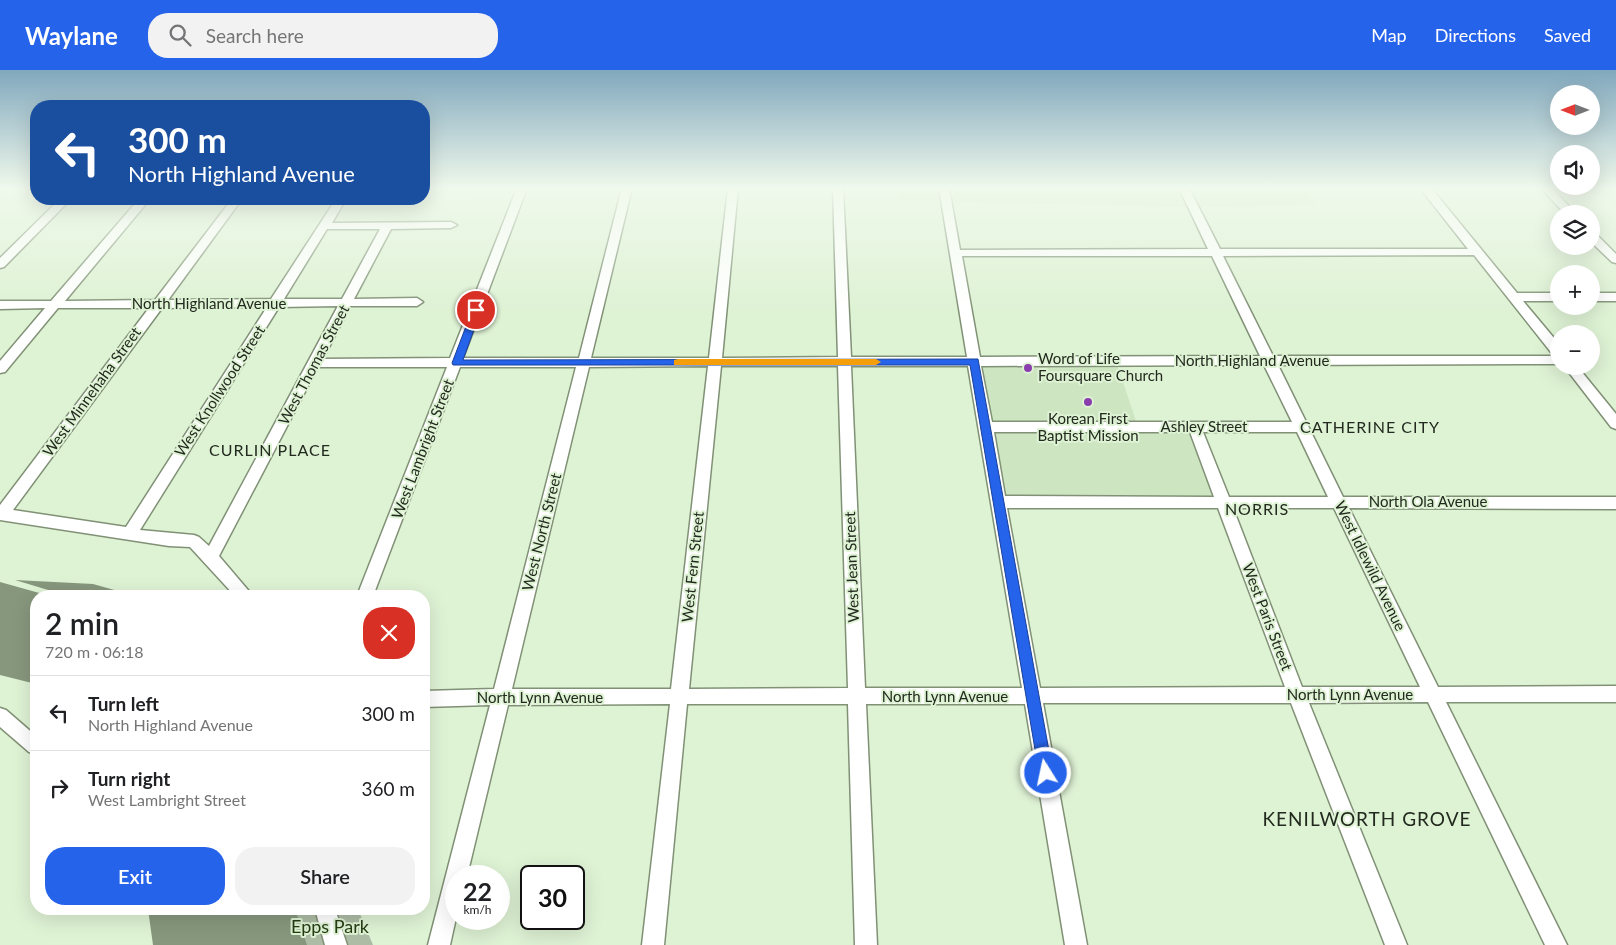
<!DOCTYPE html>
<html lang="en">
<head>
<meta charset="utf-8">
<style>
  body { margin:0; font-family:Lato,sans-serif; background:#f2f2f2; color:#202124; height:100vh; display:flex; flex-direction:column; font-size:19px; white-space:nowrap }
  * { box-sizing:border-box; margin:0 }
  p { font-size:16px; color:#757577 }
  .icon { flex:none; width:28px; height:28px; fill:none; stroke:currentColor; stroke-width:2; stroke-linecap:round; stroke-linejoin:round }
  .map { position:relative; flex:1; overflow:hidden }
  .sheet { position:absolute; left:30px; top:520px; width:400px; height:325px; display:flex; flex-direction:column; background:#fff; border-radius:20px; box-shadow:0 5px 20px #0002 }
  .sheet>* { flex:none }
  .hud { position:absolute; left:30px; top:30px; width:400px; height:105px; border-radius:20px; box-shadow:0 5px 20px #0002; background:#1a4fa0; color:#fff; overflow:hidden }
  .needle { width:32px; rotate:270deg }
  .controls { position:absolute; left:1550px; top:15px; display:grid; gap:10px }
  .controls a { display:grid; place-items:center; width:50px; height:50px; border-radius:50%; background:#fff; box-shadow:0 5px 20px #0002; font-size:25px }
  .speed { position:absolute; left:445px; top:795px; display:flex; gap:10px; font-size:25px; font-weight:700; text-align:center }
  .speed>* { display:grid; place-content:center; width:65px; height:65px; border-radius:50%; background:#fff; box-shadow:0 5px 20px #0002; line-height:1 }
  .speed small { font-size:12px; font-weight:400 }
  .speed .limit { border:2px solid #111; border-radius:8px; background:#fff; color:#111 }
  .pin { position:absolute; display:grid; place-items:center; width:42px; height:42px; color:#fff; margin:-21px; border:2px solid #fff; border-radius:50%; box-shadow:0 1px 5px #0007 }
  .me { position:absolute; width:55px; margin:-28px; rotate:350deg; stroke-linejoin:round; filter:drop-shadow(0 0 4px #0008) }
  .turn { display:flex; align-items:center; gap:18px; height:105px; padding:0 15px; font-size:22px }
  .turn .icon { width:65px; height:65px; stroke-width:2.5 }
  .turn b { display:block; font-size:35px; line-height:42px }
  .round { display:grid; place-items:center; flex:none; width:52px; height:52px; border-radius:20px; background:#f2f2f2 }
  .overview { display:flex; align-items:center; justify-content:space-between; height:85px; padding:0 15px }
  h1 { font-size:30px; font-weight:600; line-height:38px }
  .primary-button { display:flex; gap:10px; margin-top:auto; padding:10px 15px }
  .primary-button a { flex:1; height:58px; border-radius:20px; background:#2563eb; color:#fff; font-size:20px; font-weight:600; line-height:58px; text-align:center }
  .primary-button a+a { background:#f2f2f2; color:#202124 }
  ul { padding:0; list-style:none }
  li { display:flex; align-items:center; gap:15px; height:75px; padding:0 15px; border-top:1px solid #e0e0e0 }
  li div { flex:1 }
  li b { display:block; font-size:19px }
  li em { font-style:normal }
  header { display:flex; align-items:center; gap:30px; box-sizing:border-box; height:70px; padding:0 25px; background:#2563eb; color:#fff }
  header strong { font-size:24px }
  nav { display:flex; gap:28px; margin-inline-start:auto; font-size:18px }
  .search { width:350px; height:45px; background:#f2f2f2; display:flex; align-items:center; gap:12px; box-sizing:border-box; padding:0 18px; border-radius:20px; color:#757577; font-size:19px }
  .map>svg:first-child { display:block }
  .built { fill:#cee5c2 }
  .green { fill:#adbca5 }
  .water { fill:#87977d }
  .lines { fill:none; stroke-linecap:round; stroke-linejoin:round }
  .minor-casing { stroke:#809176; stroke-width:3 }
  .minor { fill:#fff; fill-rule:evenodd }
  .route { fill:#2563eb; stroke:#184099 }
  .slow { fill:#f59e0b }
  .poi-dot { fill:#8a3eae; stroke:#def2d4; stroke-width:2 }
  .labels { text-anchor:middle; stroke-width:4; stroke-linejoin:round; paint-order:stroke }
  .street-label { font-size:15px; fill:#22291e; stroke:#def2d4 }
  .poi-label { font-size:15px; fill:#22291e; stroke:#def2d4; text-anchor:start }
  .neighbourhood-label { font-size:16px; letter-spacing:1px; fill:#22291e; stroke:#def2d4 }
  .near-park-label { font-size:18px; fill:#253d13; stroke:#def2d4 }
  .near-neighbourhood-label { font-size:19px; letter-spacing:1px; fill:#22291e; stroke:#def2d4 }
</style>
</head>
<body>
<header>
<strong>Waylane</strong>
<div class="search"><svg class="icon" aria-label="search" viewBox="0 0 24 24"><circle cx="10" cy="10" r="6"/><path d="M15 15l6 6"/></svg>Search here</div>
<nav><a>Map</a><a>Directions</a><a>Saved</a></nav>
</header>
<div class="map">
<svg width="1616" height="875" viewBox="0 0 1616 875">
  <rect width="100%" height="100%" fill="#def2d4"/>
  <path class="built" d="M424 118H477L474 123H424Z
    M897 118H940L942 130H898Z
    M949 118H1179L1189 137 952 132Z
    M1189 118H1304L1316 135 1198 137Z
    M1551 118H1616V124L1558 125Z
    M1117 294 1137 354 992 353 981 295Z
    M993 361H1190L1216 429 1005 427Z"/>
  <path class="green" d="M288 839H358L373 875H300Z"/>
  <path class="water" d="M15 510 93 514 125 523 128 526H68Z
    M0 512 50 526H36V614L0 605Z
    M148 839H295L307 875H153Z"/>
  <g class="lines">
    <g class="minor-casing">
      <path id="minor" d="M517 118H527L463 288H579L622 118H632L591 288H709L728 118H738L722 288 838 287 833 118H843L851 287H967L939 118H949L960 180 1208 179 1179 118H1189L1220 179H1468L1420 118H1431L1517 223H1559V231H1523L1559 274V294L1278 295 1343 427H1616V439L1349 438 1438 617 1616 616V632H1446L1567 875H1545L1428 632 1309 633 1407 875H1385L1291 633H1043L1087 875H1065L1025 634H866L877 875H855L848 634H687L664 875H642L670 634 508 635 467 806H456V848L450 875H428L490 635 424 637V621L494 619 576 297H460L373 526H357L447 297H318L219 486 253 526H235L190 477 169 476 0 450V435L149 238H58L5 302 0 303V291L45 238 0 239V231H51L139 129H150L65 231 155 230 232 129H242L168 230 271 229 336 129H346L332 153 451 152 457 155 451 158 391 159 354 229 417 228 423 232 417 236H350L323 289 450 288ZM327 159H380L342 229H284ZM1474 185 1554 286H1273L1223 186ZM962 186H1212L1260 286 980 287ZM338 236 209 476 199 467 194 465 140 460 279 237ZM267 237 126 457 13 440 162 238ZM1264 295 1292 352H992L981 296ZM708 296 671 619H512L589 297ZM721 296H838L848 618 689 619ZM851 296H968L1022 618H865ZM994 362H1190L1214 427 1005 426ZM1203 362H1297L1328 427H1229ZM1007 438H1218L1285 617 1040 618ZM1233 438H1334L1420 617H1302Z
        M1541 118H1552L1576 144H1565Z
        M60 129H71L4 197 0 198V188Z
        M1591 162 1595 163 1616 184V193L1612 192 1591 172Z
        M1591 223H1616V231H1591Z
        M1564 296H1577L1616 344V359L1611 357Z
        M0 638 6 640 36 666V684L29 682 0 657Z
        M315 839H335L347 875H325Z"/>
    </g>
    <use href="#minor" class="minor"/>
  </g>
  <linearGradient id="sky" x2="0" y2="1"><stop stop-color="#81a8bd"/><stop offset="0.49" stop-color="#f0f9ec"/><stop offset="1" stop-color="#f0f9ec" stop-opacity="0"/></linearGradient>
  <rect width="1616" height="241" fill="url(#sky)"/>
  <path class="route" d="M473 238H476L481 240 463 290 978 289 1053 703 1051 708 1046 710 1041 708 1039 703 970 295H453L452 293Z"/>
  <path class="slow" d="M678 289H876L881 292 876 295H674V290Z"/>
  <g class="poi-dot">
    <circle cx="1028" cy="298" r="5"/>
    <circle cx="1088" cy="332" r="5"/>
  </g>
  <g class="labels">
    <g class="street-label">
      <text x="209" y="239">North Highland Avenue</text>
      <text x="1252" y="296">North Highland Avenue</text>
      <text transform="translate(314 295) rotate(-62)" y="5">West Thomas Street</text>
      <text transform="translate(220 321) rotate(-57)" y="5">West Knollwood Street</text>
      <text transform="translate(92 322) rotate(-54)" y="5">West Minnehaha Street</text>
      <text x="1204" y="362">Ashley Street</text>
      <text transform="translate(423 379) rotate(-69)" y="5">West Lambright Street</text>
      <text x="1428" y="437">North Ola Avenue</text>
      <text transform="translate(542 462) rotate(-76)" y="5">West North Street</text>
      <text transform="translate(1370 496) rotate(64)" y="5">West Idlewild Avenue</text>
      <text transform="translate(693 497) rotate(-84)" y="5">West Fern Street</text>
      <text transform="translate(852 497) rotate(-92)" y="5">West Jean Street</text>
      <text transform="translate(1267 547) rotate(69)" y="5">West Paris Street</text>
      <text x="1350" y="630">North Lynn Avenue</text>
      <text x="945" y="632">North Lynn Avenue</text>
      <text x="540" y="633">North Lynn Avenue</text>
    </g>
    <g class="poi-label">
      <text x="1038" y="294">Word of Life<tspan x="1038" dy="17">Foursquare Church</tspan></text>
      <text x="1088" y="354" text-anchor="middle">Korean First<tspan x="1088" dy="17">Baptist Mission</tspan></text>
    </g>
    <g class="neighbourhood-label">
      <text x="1370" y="363">CATHERINE CITY</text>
      <text x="270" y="386">CURLIN PLACE</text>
      <text x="1257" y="445">NORRIS</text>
    </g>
    <g class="near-park-label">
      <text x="330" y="863">Epps Park</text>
    </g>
    <g class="near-neighbourhood-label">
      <text x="1367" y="756">KENILWORTH GROVE</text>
    </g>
  </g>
</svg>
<div class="controls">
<a><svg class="needle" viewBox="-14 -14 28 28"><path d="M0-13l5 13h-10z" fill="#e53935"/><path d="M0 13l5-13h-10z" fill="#757577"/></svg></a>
<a><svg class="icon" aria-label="sound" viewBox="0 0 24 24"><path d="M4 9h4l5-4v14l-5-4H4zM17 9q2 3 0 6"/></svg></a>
<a><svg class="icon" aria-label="layers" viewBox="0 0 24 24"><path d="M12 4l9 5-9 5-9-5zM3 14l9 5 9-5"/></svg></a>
<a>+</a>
<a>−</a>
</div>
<div class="speed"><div>22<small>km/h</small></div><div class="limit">30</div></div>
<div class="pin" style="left:476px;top:240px;background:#d93025"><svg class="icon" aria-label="arrive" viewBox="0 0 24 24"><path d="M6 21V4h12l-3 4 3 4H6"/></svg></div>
<svg class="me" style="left:1046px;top:703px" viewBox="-20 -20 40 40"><circle r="17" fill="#2563eb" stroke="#fff" stroke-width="3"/><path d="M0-11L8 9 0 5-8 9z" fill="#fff"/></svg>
<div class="hud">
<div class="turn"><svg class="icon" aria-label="left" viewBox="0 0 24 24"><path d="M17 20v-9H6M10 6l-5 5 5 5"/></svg><div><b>300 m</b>North Highland Avenue</div></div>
</div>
<section class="sheet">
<div class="overview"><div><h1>2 min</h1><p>720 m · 06:18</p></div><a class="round" style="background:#d93025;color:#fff"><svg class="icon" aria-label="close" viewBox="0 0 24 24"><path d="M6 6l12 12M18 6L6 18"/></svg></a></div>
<ul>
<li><svg class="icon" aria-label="left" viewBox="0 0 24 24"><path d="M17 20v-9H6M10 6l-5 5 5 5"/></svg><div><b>Turn left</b><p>North Highland Avenue</p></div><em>300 m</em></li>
<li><svg class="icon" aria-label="right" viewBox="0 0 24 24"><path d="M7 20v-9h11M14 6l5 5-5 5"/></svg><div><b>Turn right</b><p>West Lambright Street</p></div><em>360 m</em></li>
</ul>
<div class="primary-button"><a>Exit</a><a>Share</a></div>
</section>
</div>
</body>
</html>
